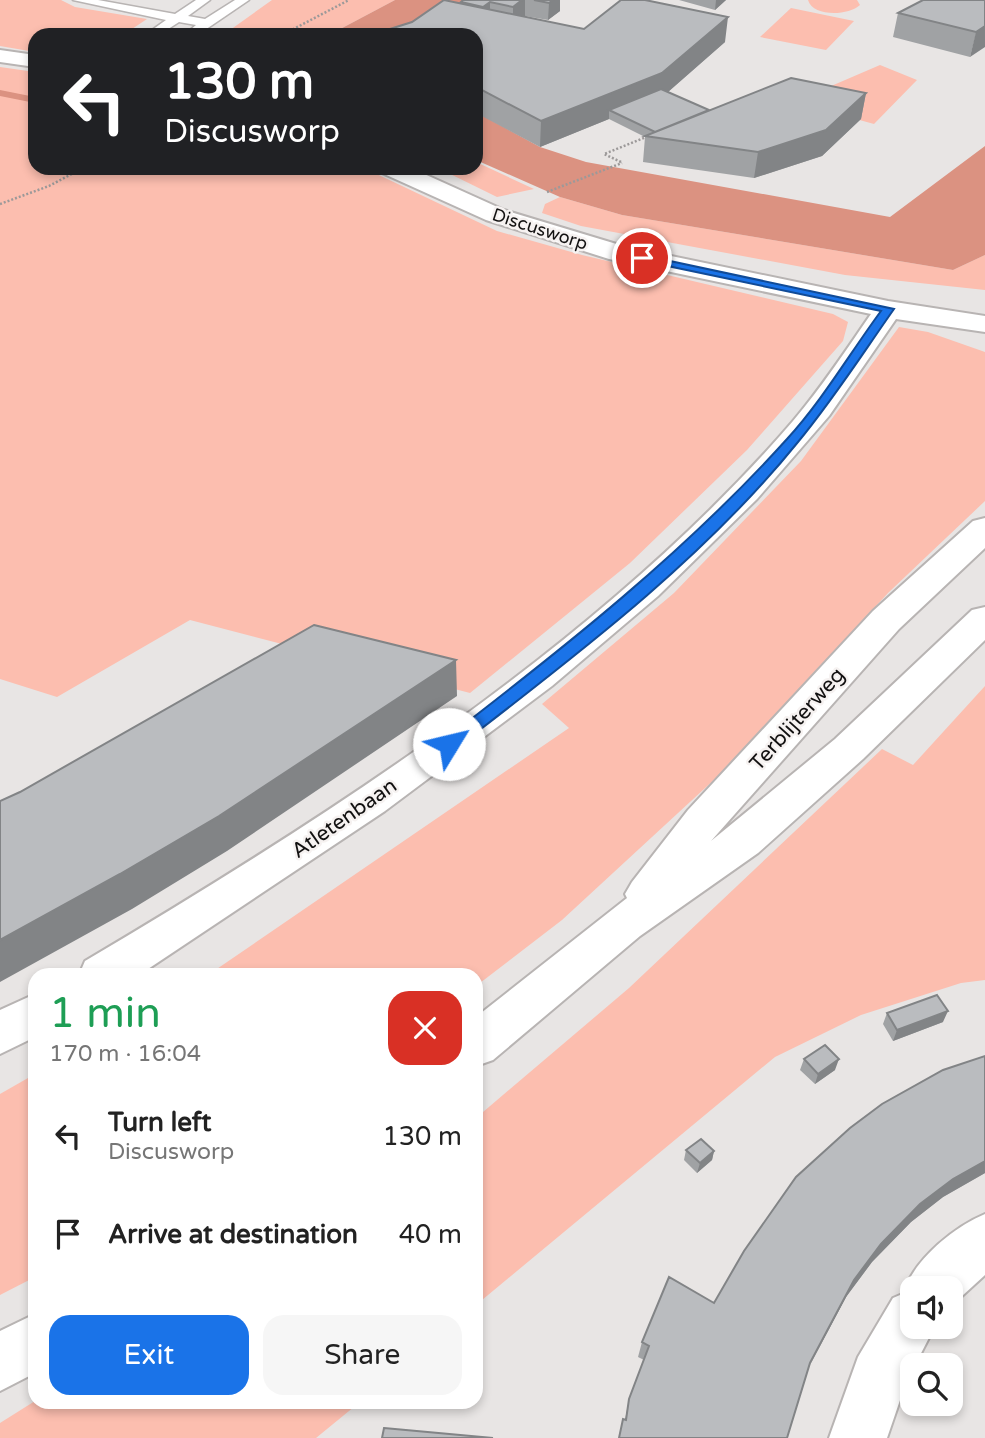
<!DOCTYPE html>
<html lang="en">
<head>
<meta charset="utf-8">
<style>
  body { margin:0; font-family:"Varela Round",sans-serif; background:#f6f6f6; color:#222; height:100vh; display:flex; flex-direction:column; font-size:26px; white-space:nowrap }
  * { box-sizing:border-box; margin:0 }
  p { font-size:23px; color:#767676 }
  .icon { flex:none; width:38px; height:38px; fill:none; stroke:currentColor; stroke-width:2; stroke-linecap:round; stroke-linejoin:round }
  .map { position:relative; flex:1; overflow:hidden }
  .drawer { position:absolute; left:28px; top:968px; width:455px; height:441px; display:flex; flex-direction:column; background:#fff; border-radius:21px; box-shadow:0 4px 10px #0003 }
  .drawer>* { flex:none }
  .hud { position:absolute; left:28px; top:28px; width:455px; height:147px; border-radius:21px; box-shadow:0 4px 10px #0003; background:#202124; color:#fff; overflow:hidden }
  .tools { position:absolute; left:900px; top:1276px; display:grid; gap:14px }
  .tools a { display:grid; place-items:center; width:63px; height:63px; border-radius:14px; background:#fff; box-shadow:0 4px 10px #0003; font-size:35px }
  .pin { position:absolute; display:grid; place-items:center; width:60px; height:60px; color:#fff; margin:-30px; border:4px solid #fff; border-radius:50%; box-shadow:0 2px 7px #0007 }
  .me { position:absolute; width:77px; margin:-38px; rotate:54deg; stroke-linejoin:round; filter:drop-shadow(0 0 5px #0008) }
  .turn { display:flex; align-items:center; gap:24px; height:147px; padding:0 21px; font-size:32px }
  .turn .icon { width:91px; height:91px; stroke-width:2.5 }
  .turn b { display:block; font-size:49px; line-height:60px }
  .round { display:grid; place-items:center; flex:none; width:74px; height:74px; border-radius:21px; background:#f6f6f6 }
  .headline { display:flex; align-items:center; justify-content:space-between; height:119px; padding:0 21px }
  h1 { font-size:42px; font-weight:600; line-height:52px; color:#1e9e55 }
  .primary-button { display:flex; gap:14px; margin-top:auto; padding:14px 21px }
  .primary-button a { flex:1; height:80px; border-radius:21px; background:#1a73e8; color:#fff; font-size:28px; font-weight:600; line-height:80px; text-align:center }
  .primary-button a+a { background:#f6f6f6; color:#222 }
  ul { padding:0; list-style:none }
  li { display:flex; align-items:center; gap:21px; height:98px; padding:0 21px }
  li div { flex:1 }
  li b { display:block; font-size:26px }
  li em { font-style:normal }
  .map>svg:first-child { display:block }
  .green { fill:#fcbeaf }
  .water { fill:#db9281 }
  .lines { fill:none; stroke-linecap:round; stroke-linejoin:round }
  .stream { fill:#db9281; fill-rule:evenodd }
  .service-casing { stroke:#b8b4b3; stroke-width:3 }
  .minor-casing { stroke:#b8b4b3; stroke-width:4 }
  .secondary-casing { stroke:#b8b4b3; stroke-width:4 }
  .path { stroke:#9c9999; stroke-width:2.5; stroke-dasharray:2 2; stroke-linecap:butt }
  .service { fill:#fff; fill-rule:evenodd }
  .minor { fill:#fff; fill-rule:evenodd }
  .secondary { fill:#fff; fill-rule:evenodd }
  .wall { fill:#a0a2a4 }
  .shaded-wall { fill:#828486 }
  .building { fill:#babcbf; stroke:#828486; stroke-width:2 }
  .route { fill:#1a73e8; stroke:#114b97; stroke-width:2 }
  .labels { text-anchor:middle; stroke-width:5; stroke-linejoin:round; paint-order:stroke }
  .far-street-label { font-size:18px; fill:#121111; stroke:#f6f2f1 }
  .street-label { font-size:21px; fill:#121111; stroke:#f6f2f1 }
</style>
</head>
<body>
<div class="map">
<svg width="985" height="1438" viewBox="0 0 985 1438">
  <rect width="100%" height="100%" fill="#e8e5e4"/>
  <path class="green" d="M0 0H61L75 7 147 19 123 35H35V52L0 46Z
    M272 0H395L329 35H223Z
    M808 0H857L860 5C848 16 813 17 808 0Z
    M791 8 854 21 826 50 760 37Z
    M880 65 917 80 874 124 794 102Z
    M0 67 35 72V168H364L497 231 582 255 833 314 848 322 843 341 747 450 630 563 470 693 190 620 57 697 0 679Z
    M476 162 534 189 497 197 438 168H476Z
    M560 197 622 215 953 270 985 255V290L845 275 581 226 542 213 545 204Z
    M899 327 928 332 985 352V501L888 593 729 766 562 920 476 986V975H208L569 728 542 704 674 593 801 461Z
    M985 686V980L961 983 861 1015 775 1057 476 1305V1118L629 988 882 749 913 765Z
    M35 1074V1277L0 1295V1094Z
    M35 1401V1402H360L316 1438H0V1423Z"/>
  <path class="water" d="M395 0H480L429 35H329Z
    M476 112 540 147 586 162 890 217 985 146V255L953 270 622 215 560 197 476 160Z"/>
  <g class="lines">
    <path class="stream" d="M0 90 35 97V103L0 96Z"/>
    <g class="service-casing">
      <path id="service" d="M73 0H98L175 14 196 0H210L188 16 205 19 235 0H249L199 34 189 31 196 25 179 22 159 35H145L166 20Z"/>
    </g>
    <g class="minor-casing">
      <path id="minor" d="M0 50 35 55V67L0 62Z
        M379 168H411L504 210 623 246 888 301 985 316V332L896 319 829 416 757 499 658 596 552 686 385 811 139 975H79L85 961C330 816 607 638 793 421 822 387 846 350 871 314L609 259 486 220 382 173Z
        M35 994V1037L0 1054V1010Z
        M985 1214V1275L950 1307V1288H912V1326H935L915 1365H912L887 1438H829L858 1357 893 1298 907 1292 905 1288C918 1257 954 1227 985 1214Z"/>
    </g>
    <g class="secondary-casing">
      <path id="secondary" d="M985 518V548L899 629 711 841 835 739 972 610 985 607V640L863 759 758 853 640 936 493 1060 476 1066V1017L627 898 625 894 632 882 688 810 873 611 973 521Z
        M35 1314V1373L0 1391V1331Z"/>
    </g>
    <path class="path" d="M282 35 349 0
      M621 162 604 154 646 137
      M547 192 622 163
      M0 204 49 186 83 168"/>
    <use href="#service" class="service"/>
    <use href="#minor" class="minor"/>
    <use href="#secondary" class="secondary"/>
  </g>
  <path class="wall" d="M463 0H560V11L548 20 525 16 523 17 584 29 725 42 668 92 709 110 866 93 861 119 822 156 754 178 643 162 645 137 609 119 540 147 476 113V35H374V34L412 22 461 3V2Z
    M679 0H726L715 10Z
    M985 0 970 57 893 37 898 13Z
    M887 1013 943 1022 893 1041 883 1024Z
    M985 1056V1173L943 1197 911 1222 872 1262 846 1297 809 1366 625 1420 629 1399 644 1360 638 1357 642 1342 714 1303Z
    M804 1059 835 1070 815 1084 800 1070Z
    M686 1150 714 1151 712 1160 697 1173 684 1160Z"/>
  <path class="shaded-wall" d="M522 0H525V16L513 25V7Z
    M553 0H560V11L548 20 549 3Z
    M716 0H726L715 10Z
    M490 2V20L483 24V7Z
    M728 17 725 42 660 99 609 110V119L540 147 541 121Z
    M985 26V47L970 57 976 32Z
    M866 93 861 119 822 156 754 178 758 152Z
    M456 660 457 696 227 851 132 909 0 982V940Z
    M948 1011 943 1022 893 1041 897 1030Z
    M839 1059 835 1070 815 1084 818 1074Z
    M714 1151 712 1160 697 1173 700 1163Z
    M985 1161V1173L943 1197 911 1222 872 1262 846 1297 803 1378 854 1280 881 1244 920 1204 953 1179Z"/>
  <path class="building" d="M444 0 584 29 621 0H645L728 17 662 73 541 121 476 87V35H377L374 34 412 22Z
    M463 0H522L513 7 490 2 483 7 461 2Z
    M534 0H553L549 3Z
    M923 0H985V26L976 32 898 13Z
    M791 78 866 93 826 130 758 152 645 136Z
    M661 89 709 110 655 132 609 110Z
    M314 625 456 660 219 816 120 874 0 940V801L20 792Z
    M937 995 948 1011 897 1030 887 1013Z
    M825 1045 839 1059 818 1074 804 1059Z
    M985 1056V1161L953 1179 920 1204 881 1244 854 1280 810 1363 787 1438H619L623 1419 626 1420 629 1399 649 1346 642 1342 669 1277 714 1303 744 1251 796 1177 850 1128 882 1104 943 1070Z
    M701 1139 714 1151 700 1163 686 1150Z
    M384 1428 493 1438H382Z"/>
  <path class="route" d="M642 255 894 309C863 353 833 400 798 442 702 561 575 656 455 749H444V740C565 647 684 553 787 439 822 401 850 353 881 311L639 260 637 258Z"/>
  <g class="labels">
    <g class="far-street-label">
      <text transform="translate(540 229) rotate(18)" y="6">Discusworp</text>
    </g>
    <g class="street-label">
      <text transform="translate(797 719) rotate(-48)" y="7">Terblijterweg</text>
      <text transform="translate(344 818) rotate(-35)" y="7">Atletenbaan</text>
    </g>
  </g>
</svg>
<div class="tools">
<a><svg class="icon" aria-label="sound" viewBox="0 0 24 24"><path d="M4 9h4l5-4v14l-5-4H4zM17 9q2 3 0 6"/></svg></a>
<a><svg class="icon" aria-label="search" viewBox="0 0 24 24"><circle cx="10" cy="10" r="6"/><path d="M15 15l6 6"/></svg></a>
</div>
<div class="pin" style="left:642px;top:258px;background:#d93025"><svg class="icon" aria-label="arrive" viewBox="0 0 24 24"><path d="M6 21V4h12l-3 4 3 4H6"/></svg></div>
<svg class="me" style="left:449px;top:744px" viewBox="-20 -20 40 40"><circle r="19" fill="#fff"/><path d="M0-13L10 11 0 6-10 11z" fill="#1a73e8"/></svg>
<div class="hud">
<div class="turn"><svg class="icon" aria-label="left" viewBox="0 0 24 24"><path d="M17 20v-9H6M10 6l-5 5 5 5"/></svg><div><b>130 m</b>Discusworp</div></div>
</div>
<section class="drawer">
<div class="headline"><div><h1>1 min</h1><p>170 m · 16:04</p></div><a class="round" style="background:#d93025;color:#fff"><svg class="icon" aria-label="close" viewBox="0 0 24 24"><path d="M6 6l12 12M18 6L6 18"/></svg></a></div>
<ul>
<li><svg class="icon" aria-label="left" viewBox="0 0 24 24"><path d="M17 20v-9H6M10 6l-5 5 5 5"/></svg><div><b>Turn left</b><p>Discusworp</p></div><em>130 m</em></li>
<li><svg class="icon" aria-label="arrive" viewBox="0 0 24 24"><path d="M6 21V4h12l-3 4 3 4H6"/></svg><div><b>Arrive at destination</b></div><em>40 m</em></li>
</ul>
<div class="primary-button"><a>Exit</a><a>Share</a></div>
</section>
</div>
</body>
</html>
